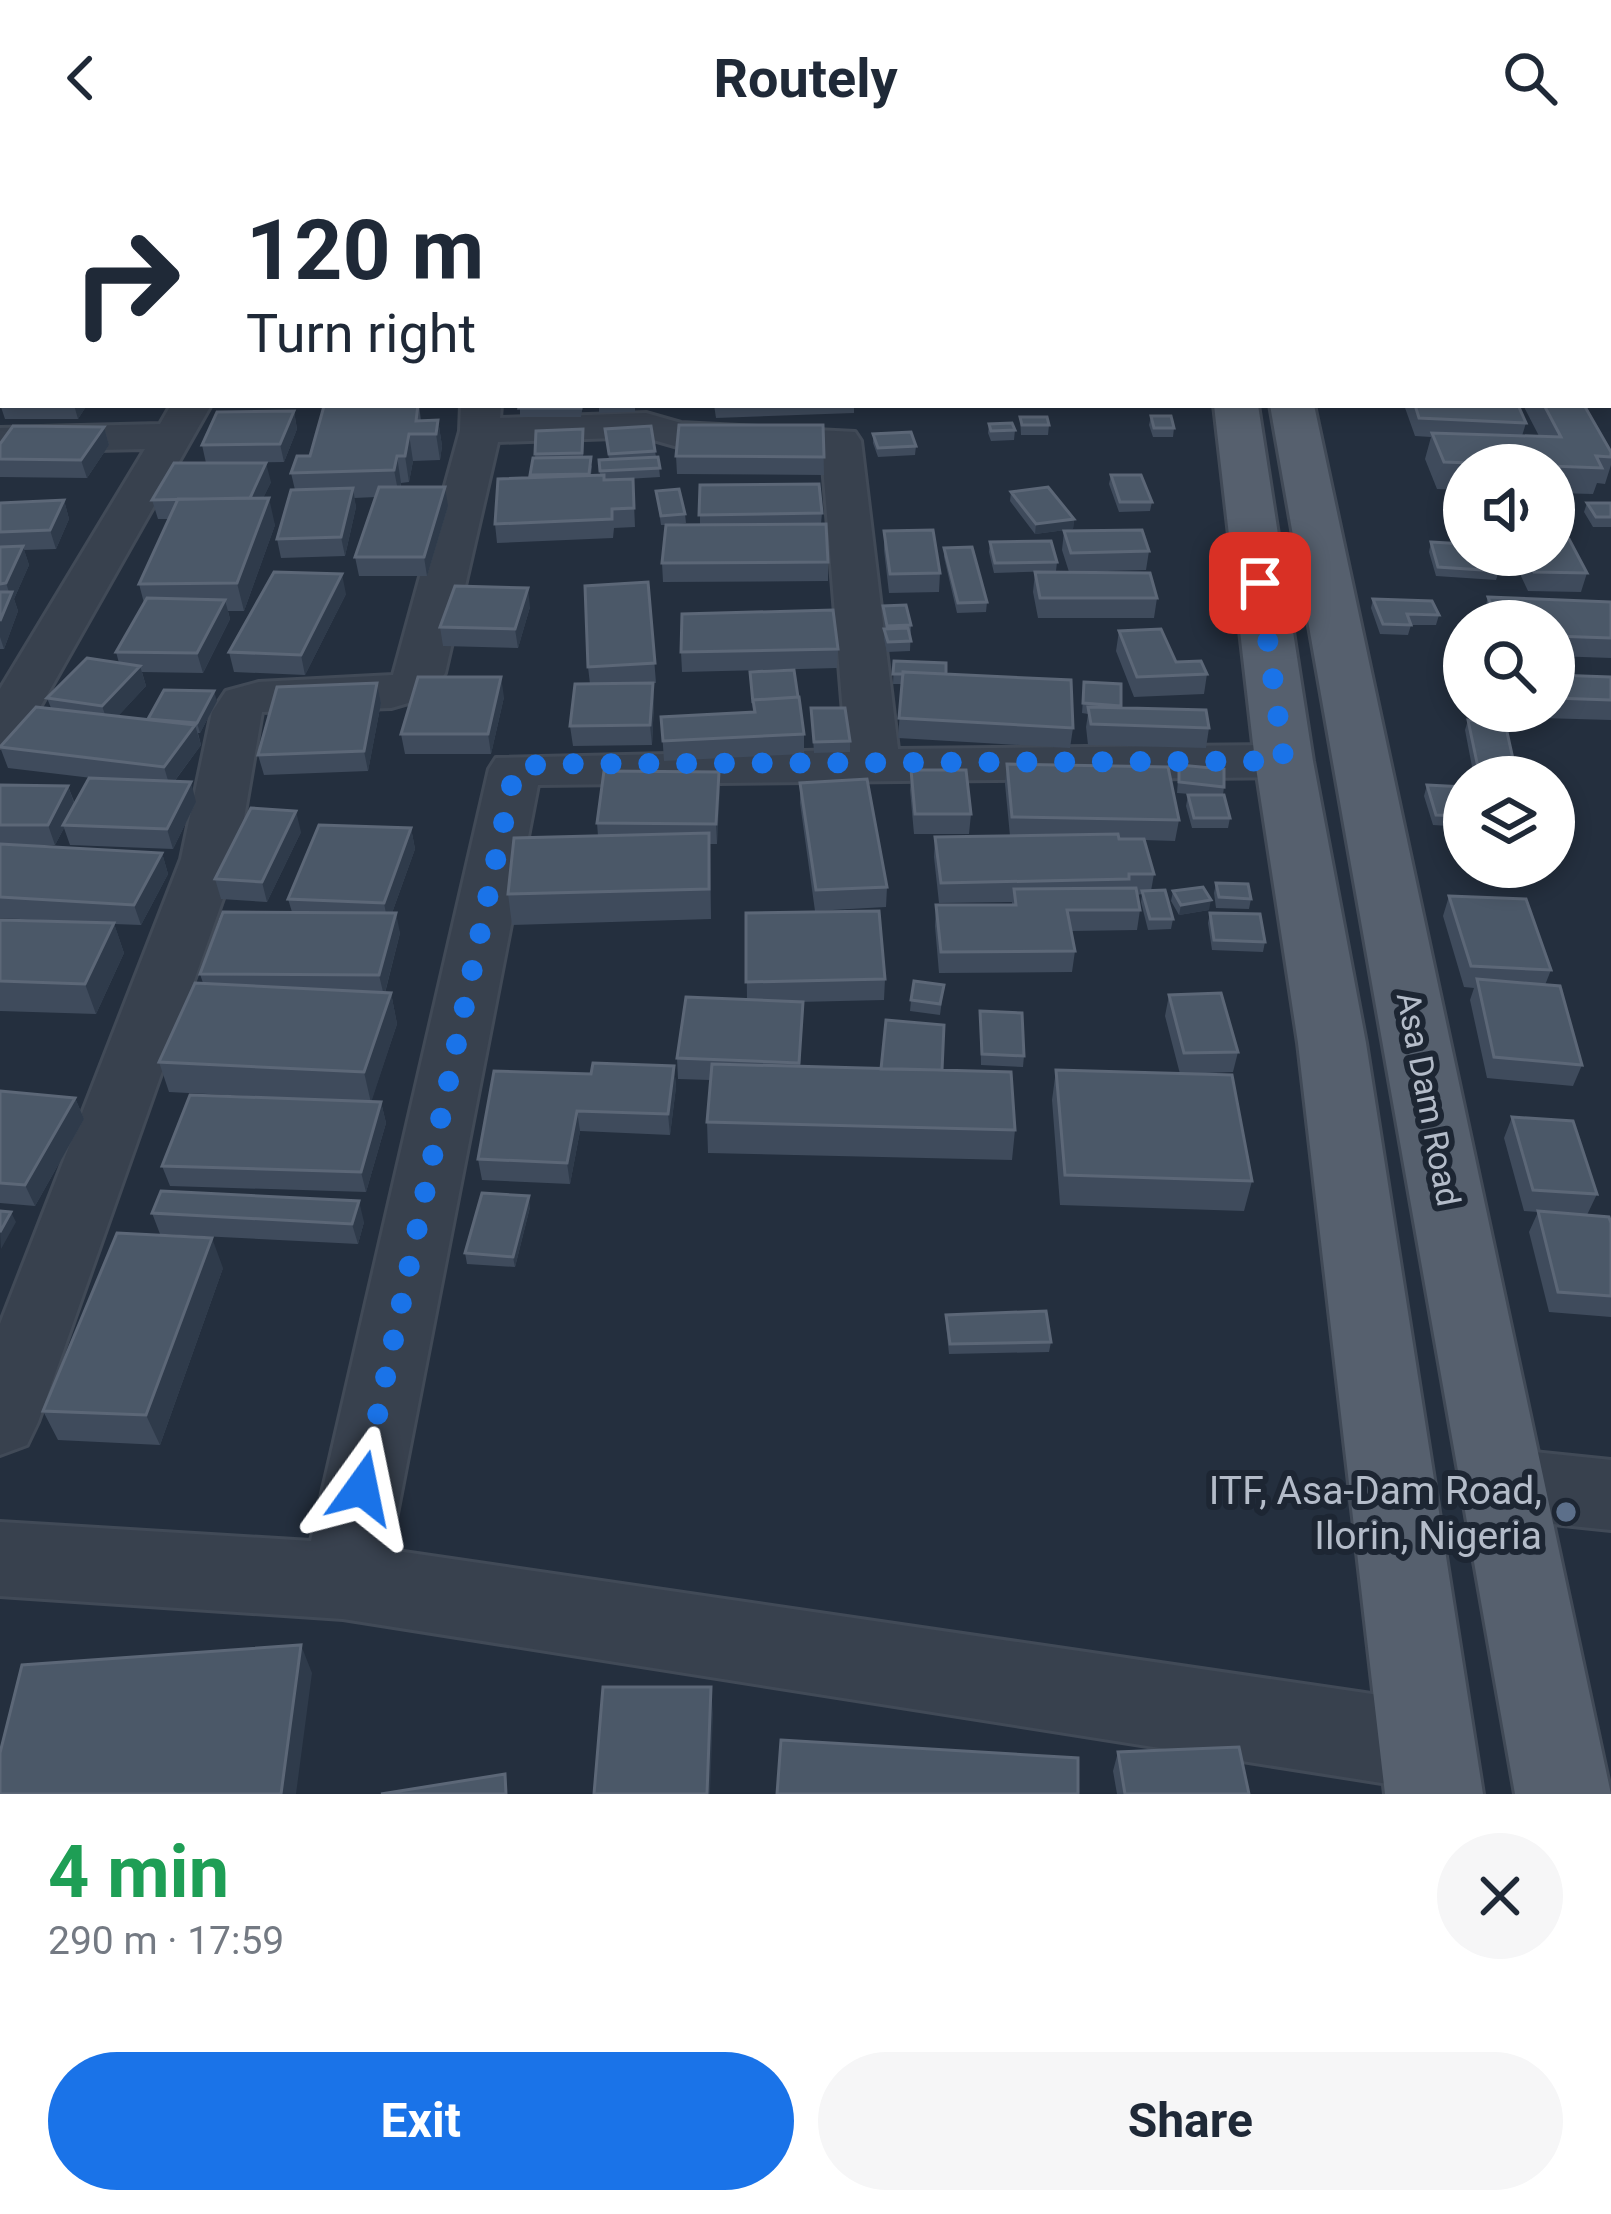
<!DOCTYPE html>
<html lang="en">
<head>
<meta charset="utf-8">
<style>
  body { margin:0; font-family:Roboto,sans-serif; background:#f6f6f7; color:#1f2937; height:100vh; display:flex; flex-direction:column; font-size:45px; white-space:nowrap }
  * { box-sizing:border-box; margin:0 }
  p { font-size:39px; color:#747a83 }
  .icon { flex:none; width:66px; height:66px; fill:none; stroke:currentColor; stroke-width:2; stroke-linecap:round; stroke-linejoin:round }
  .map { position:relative; height:1638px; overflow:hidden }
  .panel { display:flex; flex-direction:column; background:#fff; flex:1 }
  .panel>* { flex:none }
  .guide { position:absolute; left:0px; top:0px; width:1611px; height:252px; box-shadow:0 6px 18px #0003; background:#fff; color:#1f2937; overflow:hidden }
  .fabs { position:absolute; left:1443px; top:288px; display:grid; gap:24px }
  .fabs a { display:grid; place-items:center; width:132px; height:132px; border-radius:50%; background:#fff; box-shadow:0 6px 18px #0003; font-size:60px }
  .pin { position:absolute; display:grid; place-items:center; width:102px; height:102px; color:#fff; margin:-51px; border-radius:24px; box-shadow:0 6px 18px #0006 }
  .me { position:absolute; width:132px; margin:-66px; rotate:12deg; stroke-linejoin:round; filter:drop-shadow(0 0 9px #0008) }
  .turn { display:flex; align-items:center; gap:42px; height:252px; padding:0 48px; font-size:54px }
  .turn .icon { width:156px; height:156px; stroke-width:2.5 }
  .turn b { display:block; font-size:84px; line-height:102px }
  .round { display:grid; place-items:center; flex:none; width:126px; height:126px; border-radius:63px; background:#f6f6f7 }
  .overview { display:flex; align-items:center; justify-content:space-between; height:204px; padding:0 48px }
  h1 { font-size:72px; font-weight:700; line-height:90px; color:#1e9e55 }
  .button { display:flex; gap:24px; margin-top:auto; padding:24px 48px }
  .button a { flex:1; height:138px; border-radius:72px; background:#1a73e8; color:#fff; font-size:48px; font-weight:700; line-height:138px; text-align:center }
  .button a+a { background:#f6f6f7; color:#1f2937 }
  header { display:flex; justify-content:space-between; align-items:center; height:156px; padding:0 48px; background:#fff; font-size:54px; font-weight:700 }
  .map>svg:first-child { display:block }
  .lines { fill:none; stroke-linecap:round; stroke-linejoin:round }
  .minor-casing { stroke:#414a57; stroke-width:6 }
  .primary-casing { stroke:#414a57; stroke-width:6 }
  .minor { fill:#38414e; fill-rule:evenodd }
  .primary { fill:#56606e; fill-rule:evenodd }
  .wall { fill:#3f4b5c }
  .shaded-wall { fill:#2f3b4b }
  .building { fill:#4b5868; stroke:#5c6777; stroke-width:3 }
  .route { stroke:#1a73e8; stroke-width:21; stroke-dasharray:0 37.8 }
  .service-dot { fill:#5c6f8a; stroke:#1d2633; stroke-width:4.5 }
  .labels { text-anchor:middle; stroke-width:12; stroke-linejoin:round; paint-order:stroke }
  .street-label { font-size:33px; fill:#b4bcc9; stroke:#1d2633 }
  .near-poi-label { font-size:39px; fill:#b4bcc9; stroke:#1d2633; text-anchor:end }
</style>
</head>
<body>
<header><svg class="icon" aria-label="back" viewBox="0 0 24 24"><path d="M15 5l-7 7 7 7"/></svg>Routely<svg class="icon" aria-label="search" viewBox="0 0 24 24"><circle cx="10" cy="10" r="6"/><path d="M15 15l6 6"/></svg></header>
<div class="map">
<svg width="1611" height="1638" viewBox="0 0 1611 1638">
  <rect width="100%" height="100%" fill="#242f3e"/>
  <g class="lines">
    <g class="minor-casing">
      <path id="minor" d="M930 0H960L962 3H932Z
        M1260 0H1417L1419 3H1262Z
        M0 180H3V202H0Z
        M171 249H211L26 576 18 587 0 591V533L145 293 0 296V272L160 268Z
        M461 249H501L500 262 646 257 681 267 855 276 861 285 898 593 1284 589 1302 594 1310 605 1302 616 1284 621 538 629 390 1394 1426 1546 1457 1559 1470 1590 1457 1621 1426 1634 343 1463 0 1440V1366L311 1385 489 613 496 602 846 594 822 297 678 291 643 281 498 286 445 517 429 541 391 552 262 556 237 703 38 1266 27 1289 0 1299V1168L181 703 212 556 226 535 259 526 393 519 460 275Z
        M1504 1293 1611 1304V1374L1504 1363 1476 1353 1465 1328 1476 1303Z"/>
    </g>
    <g class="primary-casing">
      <path id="primary" d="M1226 0H1260V3H1226Z
        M1214 249H1258L1313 605 1366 887 1483 1638H1385L1298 887 1255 605Z
        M1270 249H1314L1611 1638H1515Z"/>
    </g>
    <use href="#minor" class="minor"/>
    <use href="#primary" class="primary"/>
  </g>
  <path class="wall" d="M0 0 99 3H3V14H0Z
    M816 0H879V3H817Z
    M1608 9H1611V75H1608Z
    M0 37H3V110H0Z
    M1608 123H1611V184H1608Z
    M3 240V249H87L78 263H5L0 248Z
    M419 249 421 265 438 264 442 290 440 304 413 305 409 326 401 327V331L448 350 427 420H359L355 401 376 341 354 342 356 351 345 400 281 402 277 383 295 334 291 317 310 300Z
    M520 249H583L581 261H520Z
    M599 249H635V256L599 257Z
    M714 249H854V257L716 262Z
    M1404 249H1518L1526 267 1522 280H1539L1523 249H1584L1611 296V309L1605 328 1597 327 1593 338 1554 337V309H1464V334L1437 333 1425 303 1431 281 1415 280Z
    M294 255 297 273 284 306 221 307 271 326 263 342 275 369 244 455H228L230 463 203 517 142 516 146 530 118 560 148 563 217 545 200 577H198L201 589 174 626 196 646 173 693 70 689 64 672 55 689H16L162 697 168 718 141 769 114 768 124 797 96 858 0 855V764L81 766 0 762V629L68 630 75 648 100 623 8 612 0 591 51 552 47 542 119 507 116 496 144 447 139 428 169 363H158L152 344 206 307 202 289Z
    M1151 260 1174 272 1173 281H1153L1149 269Z
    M1020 261 1049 269 1048 279H1021Z
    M989 268 1015 274 1014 284 991 285 988 277Z
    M823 269 824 319 677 318 676 300Z
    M104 271 109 289 87 322 0 321V288Z
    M605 273 655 295 656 301H658L660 321 627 323H633L635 371 614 372 613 382 497 387 495 368 530 321 535 302 536 275 584 282 583 301 592 310 591 319H600L599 304H609Z
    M873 278 916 290 915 299 878 301 873 287Z
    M1111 319 1152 346 1150 355 1119 356 1109 328Z
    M700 329 822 357 821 368 828 406V425L663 426 662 407 666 369H661L656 335 685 358 686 367 669 369 700 368Z
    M1011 336 1074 363 1073 373 1035 378 1010 345Z
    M64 344 69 363 56 393 24 394 29 409 14 443 18 455 4 493H0V347Z
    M1587 347H1611V371H1593L1584 356Z
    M884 375 940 417 939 436 889 437 884 394Z
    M1064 375 1149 395 1146 414 1069 416 1062 394Z
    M990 386 1057 406 1056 415 994 417 989 396Z
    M1431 386 1499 415 1496 424 1436 420 1429 396Z
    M944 392 987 446 986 456 957 457 944 401Z
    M1511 399H1554L1587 417 1581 436 1528 435Z
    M1035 416 1157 442 1154 462H1038L1033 436Z
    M648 426 656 527H653L654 546 652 589 573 590 570 570 590 528 588 511Z
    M346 438 305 519 234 516 229 496Z
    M1488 441 1611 446V502L1554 500V465H1484L1483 460Z
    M1373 443 1439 459 1436 469H1411L1408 479 1380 478 1371 452Z
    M883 450 911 469 910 495 887 496 884 483 885 473Z
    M530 451 518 492 443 490 440 471Z
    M1119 475 1176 506 1207 518 1204 538 1134 541 1116 495Z
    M838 493 837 512 682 516 681 496Z
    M894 505 946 518 1073 572 1070 592 898 582 902 528H893Z
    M750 516 804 578V598L664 605 661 561 753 556Z
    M1554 519 1611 521V564L1506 561 1503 555H1554Z
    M1084 526 1121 528V552L1209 572 1206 592 1088 589 1086 571 1088 558 1082 557Z
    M377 527 381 547 368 615 264 619 258 599Z
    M504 541 491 598H405L401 578Z
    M811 552 850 585V596L814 597Z
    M1468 564 1517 621H1474L1465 574Z
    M1007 608 1179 664 1175 685 1144 684 1154 718 1151 735 1173 763 1171 773 1148 774 1141 746 1142 738 1137 739 1140 754 1137 774 1071 775 1075 795 1072 816 939 817 935 770 936 749H1012V746L939 747 934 701 935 681 1010 680 1005 628Z
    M1179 609 1224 631 1223 639 1230 662 1228 672H1192L1186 650 1188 639H1203L1177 637Z
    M911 614 971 658 969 678H914L910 634Z
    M719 616 717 688H710L711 763 512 769 508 738 598 680 597 667Z
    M800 627 887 731 886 751 815 755 800 647Z
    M1427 629 1464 631V671L1433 669 1424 640Z
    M411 672 415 693 392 757 400 777 385 837H391L397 868 371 945 381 946 386 967 366 1036 170 1030 162 1010 302 943 169 936 159 906 203 827 200 818 292 756 288 743Z
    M301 676 267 746 221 743 215 723Z
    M1216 727 1251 743 1249 753 1216 752 1214 737Z
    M1173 735 1209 754 1179 759 1171 745Z
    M1449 740 1551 814 1545 829 1582 909 1573 930 1487 922 1470 844 1474 832 1464 831 1443 760Z
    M746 757 885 823 884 844 798 846H803L800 910 942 914 1015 974 1012 1004 708 997 707 966 710 924 678 923 677 902 747 844Z
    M1210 757 1265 786 1263 796 1212 794 1208 767Z
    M944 829 940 859 910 855 911 844Z
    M1169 839 1238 896 1233 916 1180 918 1252 1025 1244 1055 1060 1049 1052 944 1056 914 1180 918 1165 860Z
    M980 855 1024 900 1023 911 981 909Z
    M674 910 676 931 670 979 580 975 570 1028 482 1024 478 1003 591 918Z
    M0 935 75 942 84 963 35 1050 0 1047Z
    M1512 961 1597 1038 1587 1059 1611 1067V1161L1549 1156 1529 1076 1538 1056 1524 1055 1504 982Z
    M530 1051 515 1111 467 1108 465 1097Z
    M152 1057 364 1066 358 1088 160 1078Z
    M223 1112 160 1289 58 1284 43 1255Z
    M946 1159 1051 1186 1049 1196 949 1198 946 1169Z
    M1118 1596 1249 1638H1117L1113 1615Z"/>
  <path class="shaded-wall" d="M82 0H98L99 3H81Z
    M3 84V110L0 101V90Z
    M3 125V153L0 160V131Z
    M74 249H87L78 263Z
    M294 255 297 273 284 306 280 288Z
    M438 264 442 290 440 304 436 278Z
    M104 271 109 289 87 322 81 304Z
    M409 278 413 305 409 326 405 300Z
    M397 300 401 327 399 340 394 314Z
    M266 307 271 326 253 363 249 345Z
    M445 331 448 350 427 420 424 401Z
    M353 332 356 351 345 400 341 381Z
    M269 342 275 369 244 455 237 427Z
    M64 344 69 363 56 393 50 374Z
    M1074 363 1073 373 1035 378 1036 368Z
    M23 390 29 409 14 443 18 455 4 493 0 481V465L10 439 6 427Z
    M342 418 346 438 305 519 301 499Z
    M528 432 530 451 518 492 515 473Z
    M225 444 230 463 203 517 197 497Z
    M140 510 146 530 109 570 102 550Z
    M501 521 504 541 491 598 488 578Z
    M377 527 381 547 368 615 364 595Z
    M653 527 654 546 652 589 650 569Z
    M214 535 217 545 200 577 197 567Z
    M195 569 201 589 170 631 164 611Z
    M719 616 720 636 717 688 716 668Z
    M191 626 196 646 173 693 167 673Z
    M68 630 75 650 63 669 64 672 55 689 48 669Z
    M296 655 301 676 267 746 262 726Z
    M411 672 415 693 388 768 384 747Z
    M162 697 168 718 141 769 134 749Z
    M1211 744 1209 754 1179 759 1181 749Z
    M396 757 400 777 384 840 379 819Z
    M114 767 124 797 96 858 85 828Z
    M391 837 397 868 371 947 364 916Z
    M674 910 676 931 670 979 668 958Z
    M75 942 84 963 35 1050 25 1029Z
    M381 946 386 967 366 1036 361 1016Z
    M577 955 580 975 570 1028 567 1007Z
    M529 1040 530 1051 515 1111 513 1101Z
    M359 1045 364 1066 358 1088 352 1068Z
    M11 1056 16 1066 1 1093 0 1076Z
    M212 1082 223 1112 160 1289 146 1259Z
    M301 1489 312 1517 296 1638H281Z
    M711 1531 713 1558 710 1638H707Z"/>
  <path class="building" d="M23 0H82L80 2Z
    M104 0H205L203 3H102Z
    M231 0H271L270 3H230Z
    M282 0H333V3H282Z
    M342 0H403L402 3H311L341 2Z
    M407 0H484V3H406Z
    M580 0H648L647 3H579Z
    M705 0H775L773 3H704Z
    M818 0H879V1L819 2Z
    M884 0H937L938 2H884Z
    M1333 0H1405L1407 3H1334Z
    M0 37H3V52H0Z
    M0 68H3V84L0 90Z
    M1608 123H1611V159H1608Z
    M369 249H418L416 265 438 264 436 278H409L405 300H397L394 314 291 317 297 300H310L324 250Z
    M520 249H581V252H519Z
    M1415 249H1518L1526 267 1419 262Z
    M1544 249H1584L1611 296V301L1596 300 1602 312 1444 306 1432 277 1561 281Z
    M294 255 280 288 202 289 217 256Z
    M1151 260H1171L1174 272H1154Z
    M1020 261H1047L1049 269H1022Z
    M1012 267 1015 274 991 275 989 268Z
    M679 269H823L824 301 676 300Z
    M13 270 104 271 81 304 0 303V288Z
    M651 270 655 295 609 298 605 273Z
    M583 273 582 297 535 298 536 275Z
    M911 276 916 290 878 292 873 278Z
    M591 301 589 318 530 319 533 302Z
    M658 301 660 312 600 315 599 304Z
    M174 307H266L250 342 152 344Z
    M604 319V324L633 323 634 352 612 353V363L495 368 498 323Z
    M1111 319H1141L1152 346H1120Z
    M819 328 822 357 699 359 700 329Z
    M379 331H445L424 401H355Z
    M1048 331 1074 363 1036 368 1011 336Z
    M353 332 341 381 277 383 291 334Z
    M679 333 685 358 661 360 656 335Z
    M269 342 237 427 139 428 178 343Z
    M64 344 50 374 0 376V347Z
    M1587 347H1611V361H1596Z
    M826 368 828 406 662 407 666 369Z
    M933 374 940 417 890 418 884 375Z
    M1142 374 1149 395 1071 397 1064 375Z
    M1554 383H1569L1587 417 1534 416 1525 399H1554Z
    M1051 385 1057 406 995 407 990 386Z
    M1431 386 1464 388V399H1494L1499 415 1438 411Z
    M23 390 6 427 0 428V391Z
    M972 391 987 446 958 447 944 392Z
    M274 416 342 418 301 499 229 496Z
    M1035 416 1150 417 1157 442H1040Z
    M648 426 655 507 588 511 585 430Z
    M455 430 528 432 515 473 440 471Z
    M0 436H12L0 465Z
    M1488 441 1611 446V482L1554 480V465H1497Z
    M147 442 225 444 197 497 116 496Z
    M1373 443 1432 445 1439 459 1407 458 1411 469 1383 468Z
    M906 449 911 469 887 470 883 450Z
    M833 454 838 493 681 496 682 458Z
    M908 472 911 485 888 486 884 473Z
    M1161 473 1176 506 1201 505 1207 518 1137 521 1119 475Z
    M87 502 140 510 102 550 47 542Z
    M894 505 946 507V518L903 516V518H893Z
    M794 514 798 541 753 544V547L750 516Z
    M903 516 1071 524 1073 572 899 562Z
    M1554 519 1611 521V544L1554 542Z
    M418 521H501L488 578H401Z
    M1084 526 1121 528V550L1083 547Z
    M377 527 364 595 258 599 277 531Z
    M653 527 650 569 570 570 575 528Z
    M164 534 214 535 197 567 148 563Z
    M799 541 804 578 663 585 661 561 755 556 753 544Z
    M36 551 195 569 164 611 0 591Z
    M1088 551 1206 554 1209 572 1091 568Z
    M811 552H845L850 585 814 586Z
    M1468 564 1505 567 1517 621H1480Z
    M1007 608 1168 611 1179 664 1012 661Z
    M1179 609 1224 613V631L1179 626Z
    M911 614H966L971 658H915Z
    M604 615 719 616 716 668 597 667Z
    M89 622 191 626 167 673 63 669Z
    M867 623 887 731 816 734 800 627Z
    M0 629 68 630 48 669H0Z
    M1427 629 1464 631V660L1436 659Z
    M1188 639H1224L1230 662H1194Z
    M251 652 296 655 262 726 215 723Z
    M319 669 411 672 384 747 288 743Z
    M709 677V733L508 738 514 682Z
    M1118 678 1119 683H1144L1154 718H1129V723L941 727 935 681Z
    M0 688 162 697 134 749 0 741Z
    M1216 727 1248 728 1251 743 1219 741Z
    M1203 731 1211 744 1181 749 1173 735Z
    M1136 732 1140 754H1067L1075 795 941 796 936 749H1016L1014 733Z
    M1165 734 1173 763H1150L1142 735Z
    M1449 740 1526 743 1551 814 1471 810Z
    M879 755 885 823 746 826V757Z
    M223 756 396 757 379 819 200 818Z
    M1210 757 1260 758 1265 786 1214 784Z
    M0 764 114 767 85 828 0 825Z
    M1477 823 1560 830 1582 909 1494 901Z
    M914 825 944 829 940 848 911 844Z
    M195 827 391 837 364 916 159 906Z
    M1221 837 1238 896 1184 897 1169 839Z
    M686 841 803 846 799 907 677 902Z
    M980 855 1022 857 1024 900 982 898Z
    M886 864 944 869 942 914 881 913Z
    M593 907 674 910 668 958 577 955 567 1007 478 1003 494 915 591 918Z
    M712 908 1011 916 1015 974 707 966Z
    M1056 914 1232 919 1252 1025 1065 1019Z
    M0 935 75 942 25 1029 0 1027Z
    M190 939 381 946 361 1016 162 1010Z
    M1512 961 1573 965 1597 1038 1533 1034Z
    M161 1035 359 1045 352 1068 152 1057Z
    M482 1037 529 1040 513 1101 465 1097Z
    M0 1055 11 1056 0 1076Z
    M1538 1055 1609 1061 1611 1067V1140L1558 1136Z
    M117 1077 212 1082 146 1259 43 1255Z
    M1046 1155 1051 1186 950 1188 946 1159Z
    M301 1489 281 1638H0V1597L22 1509Z
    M603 1531H711L707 1638H594Z
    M781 1584 1078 1602V1638H777Z
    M1239 1591 1249 1638H1125L1118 1596Z
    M505 1618 506 1638H381Z"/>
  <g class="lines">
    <path class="route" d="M362 1332 515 613 541 608 1284 605 1260 427"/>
  </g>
  <circle class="service-dot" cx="1566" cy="1356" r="12"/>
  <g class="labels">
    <g class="street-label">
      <text transform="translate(1429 943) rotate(79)" y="12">Asa Dam Road</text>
    </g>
    <g class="near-poi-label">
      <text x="1542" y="1348">ITF, Asa-Dam Road,<tspan x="1542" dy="45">Ilorin, Nigeria</tspan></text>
    </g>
  </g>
</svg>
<div class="fabs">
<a><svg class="icon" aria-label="sound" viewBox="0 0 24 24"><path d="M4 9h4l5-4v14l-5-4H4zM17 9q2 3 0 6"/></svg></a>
<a><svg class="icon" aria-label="search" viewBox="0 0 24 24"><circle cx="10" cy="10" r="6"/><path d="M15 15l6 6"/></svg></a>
<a><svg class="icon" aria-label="layers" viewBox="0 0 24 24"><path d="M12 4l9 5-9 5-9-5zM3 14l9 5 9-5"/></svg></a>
</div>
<div class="pin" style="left:1260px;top:427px;background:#d93025"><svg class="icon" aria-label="arrive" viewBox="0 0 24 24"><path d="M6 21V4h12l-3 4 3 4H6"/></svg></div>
<svg class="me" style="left:362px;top:1332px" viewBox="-20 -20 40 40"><path d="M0-17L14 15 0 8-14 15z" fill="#1a73e8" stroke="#fff" stroke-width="4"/></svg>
<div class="guide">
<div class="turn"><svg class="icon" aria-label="right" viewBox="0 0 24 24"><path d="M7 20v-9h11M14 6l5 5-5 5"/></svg><div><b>120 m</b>Turn right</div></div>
</div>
</div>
<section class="panel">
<div class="overview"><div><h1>4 min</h1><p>290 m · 17:59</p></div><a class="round"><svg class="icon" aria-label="close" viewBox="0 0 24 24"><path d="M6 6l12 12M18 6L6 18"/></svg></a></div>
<div class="button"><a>Exit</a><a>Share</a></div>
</section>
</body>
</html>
